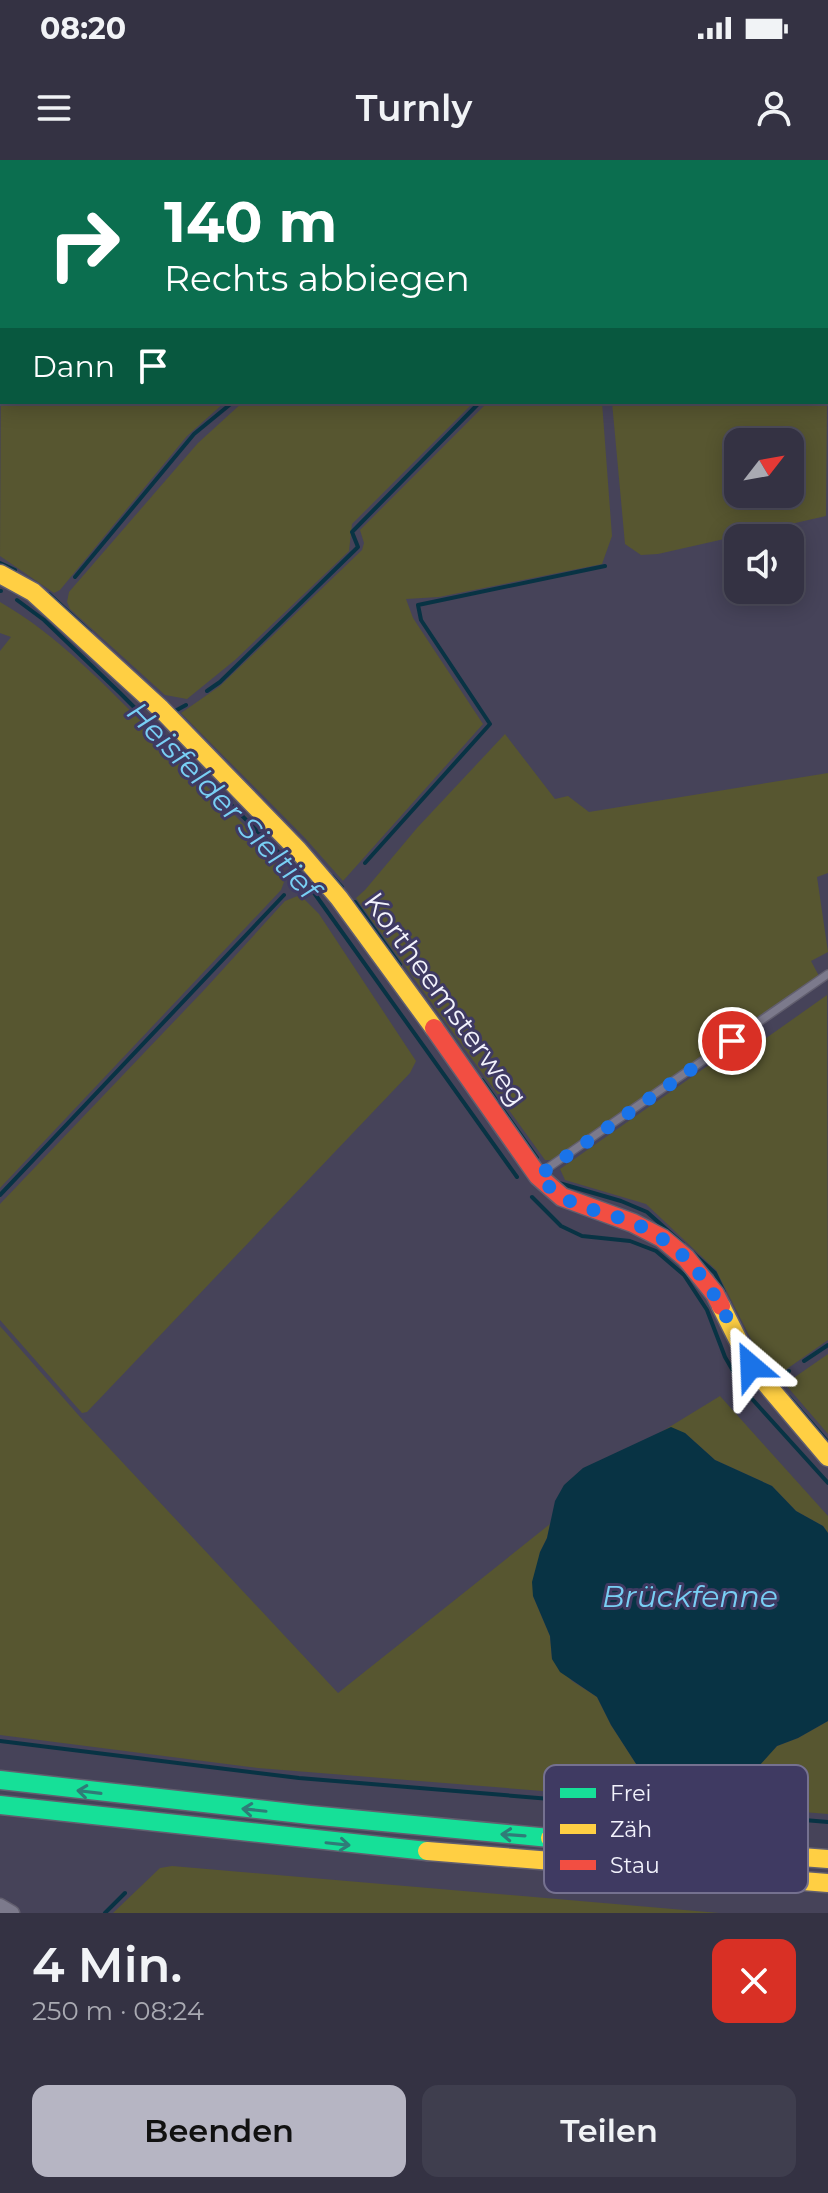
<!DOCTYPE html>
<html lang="de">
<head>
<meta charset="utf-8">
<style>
  body { margin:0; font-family:Montserrat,sans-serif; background:#3f3e4e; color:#f1f3f6; height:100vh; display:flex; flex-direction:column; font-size:30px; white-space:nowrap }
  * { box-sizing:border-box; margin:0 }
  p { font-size:26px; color:#a9aab2 }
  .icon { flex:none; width:44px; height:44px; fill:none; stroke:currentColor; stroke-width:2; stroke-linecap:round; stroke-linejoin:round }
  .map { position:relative; height:1753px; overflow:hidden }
  .drawer { display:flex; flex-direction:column; background:#343243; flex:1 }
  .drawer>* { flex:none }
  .guide { position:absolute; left:0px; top:0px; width:828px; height:244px; box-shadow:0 4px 20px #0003,0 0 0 2px #4e4d5c; background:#0b6e4f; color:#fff; overflow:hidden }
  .needle { width:52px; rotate:59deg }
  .buttons { position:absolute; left:724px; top:268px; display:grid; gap:16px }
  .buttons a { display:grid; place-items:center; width:80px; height:80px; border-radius:16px; background:#343243; box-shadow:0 4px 20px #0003,0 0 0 2px #4e4d5c; font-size:40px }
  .pin { position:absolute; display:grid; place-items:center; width:68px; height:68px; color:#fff; margin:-34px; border:4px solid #fff; border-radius:50%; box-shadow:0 2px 8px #0007 }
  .me { position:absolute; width:88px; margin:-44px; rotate:334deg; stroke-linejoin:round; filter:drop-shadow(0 0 6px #0008) }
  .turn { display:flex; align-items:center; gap:28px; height:168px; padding:0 32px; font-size:36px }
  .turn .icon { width:104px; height:104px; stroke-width:2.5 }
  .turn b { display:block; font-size:56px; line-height:68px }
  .then { display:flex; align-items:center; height:76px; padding:0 32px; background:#0003; gap:16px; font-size:30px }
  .round { display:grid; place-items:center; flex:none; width:84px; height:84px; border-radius:16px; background:#3f3e4e }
  .headline { display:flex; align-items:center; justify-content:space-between; height:136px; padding:0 32px }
  h1 { font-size:48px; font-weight:600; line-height:60px }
  .action { display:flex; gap:16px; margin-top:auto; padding:16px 32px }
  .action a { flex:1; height:92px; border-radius:16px; background:#b6b5c3; color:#111; font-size:32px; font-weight:600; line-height:92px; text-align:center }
  .action a+a { background:#3f3e4e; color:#f1f3f6 }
  .status { display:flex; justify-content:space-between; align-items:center; height:56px; padding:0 40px; background:#343243; direction:ltr }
  .status svg { height:22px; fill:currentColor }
  header { display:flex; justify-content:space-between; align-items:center; height:104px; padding:0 32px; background:#343243; font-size:36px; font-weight:600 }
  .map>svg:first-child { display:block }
  .green { fill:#575630; fill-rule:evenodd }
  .water { fill:#083344 }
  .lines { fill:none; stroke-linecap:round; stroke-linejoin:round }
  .stream { stroke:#083344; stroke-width:4 }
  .lane-casing { stroke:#625f6f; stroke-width:10 }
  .street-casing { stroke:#625f6f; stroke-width:17 }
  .fast-casing { stroke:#625f6f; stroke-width:21 }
  .slow-casing { stroke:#625f6f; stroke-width:21 }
  .jam-casing { stroke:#625f6f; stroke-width:21 }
  .lane { stroke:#7c7a8c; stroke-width:7 }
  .street { stroke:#7c7a8c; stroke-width:14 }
  .fast { stroke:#16e098; stroke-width:18 }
  .slow { stroke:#ffcf43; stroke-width:18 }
  .jam { stroke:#f24e42; stroke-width:18 }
  .oneway { stroke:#2f7c78 }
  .route { stroke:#1a73e8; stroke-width:14; stroke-dasharray:0 25.2 }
  .labels { text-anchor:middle; stroke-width:6; stroke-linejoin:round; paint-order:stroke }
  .street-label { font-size:28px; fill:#f2f2fc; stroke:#3f3a62 }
  .water-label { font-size:30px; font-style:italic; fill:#78cff4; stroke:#3f3a62 }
  .key { fill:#3f3a62; stroke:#757190; stroke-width:2 }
  .key-label { font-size:22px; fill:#f2f2fc }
</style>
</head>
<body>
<div class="status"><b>08:20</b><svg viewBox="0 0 49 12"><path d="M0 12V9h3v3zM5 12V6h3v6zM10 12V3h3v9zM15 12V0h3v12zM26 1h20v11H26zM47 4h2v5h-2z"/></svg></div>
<header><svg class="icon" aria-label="menu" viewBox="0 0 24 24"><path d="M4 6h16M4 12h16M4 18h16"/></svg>Turnly<svg class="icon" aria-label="person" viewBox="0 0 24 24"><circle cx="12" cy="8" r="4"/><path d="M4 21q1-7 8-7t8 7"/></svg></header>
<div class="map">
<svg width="828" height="1753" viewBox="0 0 828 1753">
  <rect width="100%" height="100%" fill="#464359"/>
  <path class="green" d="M46 0H258L48 2Z
    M355 0H478L357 2Z
    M570 0H828V118H826V2Z
    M2 32V242H225L187 276 60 430 54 433 0 396Z
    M826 123H828L826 356 658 394 641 395 625 384 612 242H826ZM738 282H790V334H738Z
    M243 242H474L352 364 349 391 235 500 187 539 165 535 70 449 67 442 69 432 198 283Z
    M488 242H602L612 376 602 404 439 437 406 439 413 458 483 564 343 721 305 678 181 553 220 526 362 390 364 383 360 370Z
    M0 442C58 475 105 526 152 572 199 618 245 663 287 714L281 730 0 1028V491L11 477 0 473Z
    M505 574 555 639 568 636 589 652 828 613V713L817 717 828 792 811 801 819 816 553 1000H545L356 738 365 730 417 668Z
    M300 735 319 754 416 901 410 913 87 1252 82 1253 0 1160V1044L205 829 285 741Z
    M827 835 828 1180 774 1218 760 1197 716 1110 646 1044 565 1020 560 1009 706 907 724 896 731 903Z
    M0 1166 81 1258 338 1533 550 1364 547 1378 540 1392 533 1436 550 1476 552 1499 572 1521 597 1537 611 1565 640 1610 683 1627 708 1623 758 1606 777 1586 798 1578 828 1561V1654L258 1608 0 1575Z
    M828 1194V1274L785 1224Z
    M720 1236 828 1356V1373L823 1366 796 1351 772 1326 715 1300 685 1273 653 1277Z
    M172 1706 719 1753H113L160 1708Z"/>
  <path class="water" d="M671 1267 685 1273 715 1300 772 1326 796 1351 823 1366 828 1373V1561L798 1578 777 1586 759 1606 708 1623 683 1627 640 1610 611 1565 597 1537 560 1512 552 1499 550 1476 533 1436 532 1422 540 1392 547 1378 555 1341 564 1325 583 1308Z"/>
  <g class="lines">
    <path class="stream" d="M346 0 348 2
      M565 0 566 2
      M16 2 18 0
      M261 2 263 0
      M484 2 486 0
      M0 27 2 24
      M0 403 15 410
      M75 417 194 274 233 242
      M0 431H1
      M49 434 90 472
      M17 440 44 460 120 533 302 716 517 1017
      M207 531 220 522 358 387 352 372 480 242
      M175 551 186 545
      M365 703 490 564 421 460 418 445 605 406
      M332 716 342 727
      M355 742 400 805
      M482 920 537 998
      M559 1023 621 1041 647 1052 683 1084
      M0 1035 284 735
      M532 1037 561 1066 582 1076 630 1081 656 1091 684 1115 707 1150 725 1197 744 1230 828 1323
      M693 1093 715 1113 724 1132
      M804 1201 828 1185
      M773 1222 789 1211
      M789 1237 828 1282
      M0 1581 299 1618 828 1662
      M105 1753 125 1733"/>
    <g class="lane-casing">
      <path id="lane" d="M539 1014 828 814"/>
    </g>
    <g class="street-casing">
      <path id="street" d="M0 1746 12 1753"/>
    </g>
    <g class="fast-casing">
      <path id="fast" d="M0 1620 310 1655 550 1678
        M0 1645 427 1691"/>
    </g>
    <g class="slow-casing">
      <path id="slow" d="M0 414 33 432 161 549 298 690 339 738 434 868
        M721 1146 751 1206 828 1297
        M550 1678 828 1699
        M427 1691 828 1723"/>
    </g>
    <g class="jam-casing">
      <path id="jam" d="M434 868 538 1016 562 1037 633 1063 662 1078 686 1098 715 1134 721 1146"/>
    </g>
    <use href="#lane" class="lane"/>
    <use href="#street" class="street"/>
    <use href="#fast" class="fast"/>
    <use href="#slow" class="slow"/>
    <use href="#jam" class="jam"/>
  </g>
  <defs><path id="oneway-shaft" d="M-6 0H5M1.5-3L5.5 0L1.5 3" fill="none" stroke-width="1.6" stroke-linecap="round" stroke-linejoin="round" transform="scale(2)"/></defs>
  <g class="oneway">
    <use href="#oneway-shaft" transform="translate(89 1632) rotate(-173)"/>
    <use href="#oneway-shaft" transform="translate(254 1650) rotate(-174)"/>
    <use href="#oneway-shaft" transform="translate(513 1675) rotate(-176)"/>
    <use href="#oneway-shaft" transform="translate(338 1684) rotate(6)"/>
  </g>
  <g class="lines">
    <path class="route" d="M732 881 538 1016C545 1022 552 1031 561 1036 580 1049 609 1053 631 1062 700 1091 720 1144 751 1206"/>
  </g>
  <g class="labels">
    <g class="street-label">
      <text transform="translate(446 839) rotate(54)" y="10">Kortheemsterweg</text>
    </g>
    <g class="water-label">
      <text transform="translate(223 641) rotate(46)" y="10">Heisfelder Sieltief</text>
      <text x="690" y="1447">Brückfenne</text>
    </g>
  </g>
  <rect x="544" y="1605" width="264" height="128" rx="12" class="key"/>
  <rect x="560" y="1628" width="36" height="10" fill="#16e098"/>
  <rect x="560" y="1664" width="36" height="10" fill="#ffcf43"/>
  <rect x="560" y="1700" width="36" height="10" fill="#f24e42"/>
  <g class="key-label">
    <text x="610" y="1641">Frei</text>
    <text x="610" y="1677">Zäh</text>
    <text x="610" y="1713">Stau</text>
  </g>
</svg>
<div class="buttons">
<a><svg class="needle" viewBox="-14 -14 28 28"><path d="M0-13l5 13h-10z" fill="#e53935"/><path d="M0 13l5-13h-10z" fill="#a9aab2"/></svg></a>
<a><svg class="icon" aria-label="sound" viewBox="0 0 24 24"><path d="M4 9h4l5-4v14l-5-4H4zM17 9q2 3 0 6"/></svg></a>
</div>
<div class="pin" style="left:732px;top:881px;background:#d93025"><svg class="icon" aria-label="arrive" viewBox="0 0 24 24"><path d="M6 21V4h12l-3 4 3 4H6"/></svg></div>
<svg class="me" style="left:751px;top:1206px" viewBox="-20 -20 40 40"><path d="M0-17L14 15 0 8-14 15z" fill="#1a73e8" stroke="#fff" stroke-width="4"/></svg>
<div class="guide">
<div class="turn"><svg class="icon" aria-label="right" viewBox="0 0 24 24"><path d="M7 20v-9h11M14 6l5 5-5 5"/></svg><div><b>140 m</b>Rechts abbiegen</div></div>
<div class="then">Dann<svg class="icon" aria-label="arrive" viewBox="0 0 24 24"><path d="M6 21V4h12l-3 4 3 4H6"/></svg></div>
</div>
</div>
<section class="drawer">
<div class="headline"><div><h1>4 Min.</h1><p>250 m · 08:24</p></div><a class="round" style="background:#d93025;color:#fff"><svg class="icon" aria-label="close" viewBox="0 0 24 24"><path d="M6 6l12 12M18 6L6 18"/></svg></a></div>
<div class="action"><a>Beenden</a><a>Teilen</a></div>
</section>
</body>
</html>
